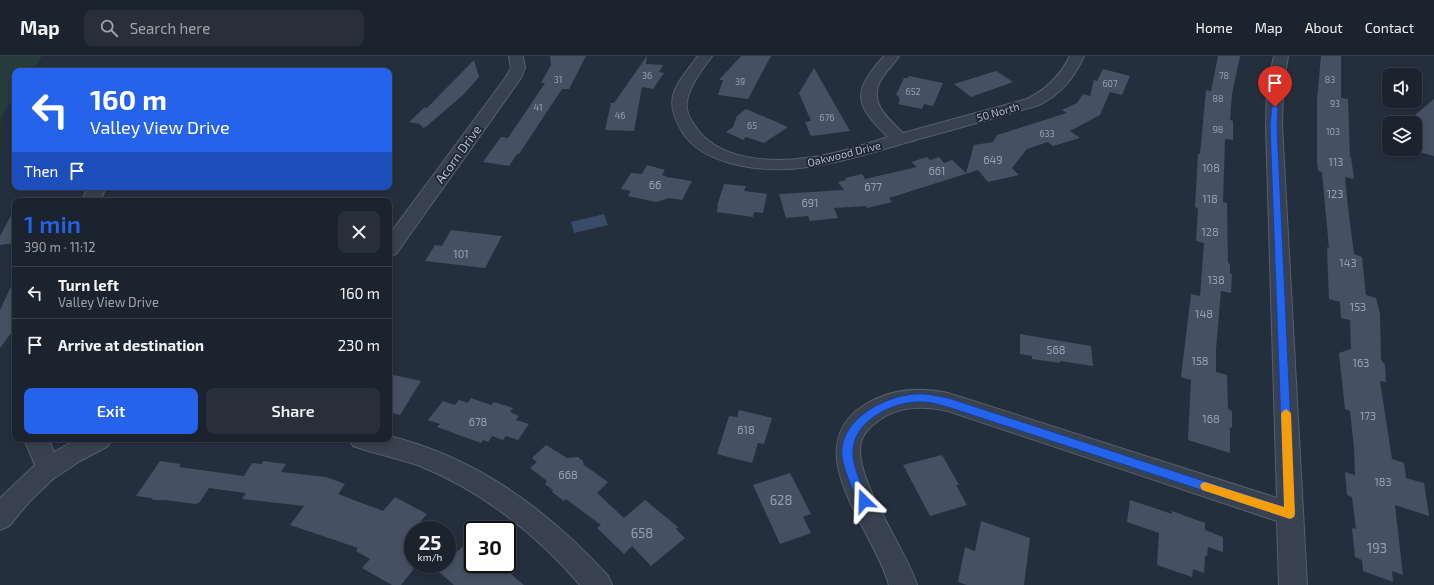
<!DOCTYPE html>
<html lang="en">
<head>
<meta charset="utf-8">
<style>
  body { margin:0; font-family:"Exo 2",sans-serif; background:#282f3a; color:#f1f3f6; height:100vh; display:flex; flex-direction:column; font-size:15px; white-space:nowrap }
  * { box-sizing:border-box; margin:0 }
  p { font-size:13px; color:#a0a4aa }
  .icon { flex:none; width:22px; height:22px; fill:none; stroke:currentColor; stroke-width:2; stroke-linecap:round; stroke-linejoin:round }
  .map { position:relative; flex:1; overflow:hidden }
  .panel { position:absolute; left:12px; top:142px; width:380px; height:244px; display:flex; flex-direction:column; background:#1b232e; border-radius:8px; box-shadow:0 2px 6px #0003,0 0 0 1px #39404a }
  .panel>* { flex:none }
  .guide { position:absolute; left:12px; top:12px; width:380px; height:122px; border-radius:8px; box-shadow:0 2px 6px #0003,0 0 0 1px #39404a; background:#2563eb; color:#fff; overflow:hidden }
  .buttons { position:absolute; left:1382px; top:12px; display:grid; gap:8px }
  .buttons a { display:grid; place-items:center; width:40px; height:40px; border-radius:8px; background:#1b232e; box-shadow:0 2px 6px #0003,0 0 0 1px #39404a; font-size:20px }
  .speed { position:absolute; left:404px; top:465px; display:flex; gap:8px; font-size:20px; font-weight:700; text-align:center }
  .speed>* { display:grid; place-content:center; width:52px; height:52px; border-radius:50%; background:#1b232e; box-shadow:0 2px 6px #0003,0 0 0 1px #39404a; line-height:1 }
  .speed small { font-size:10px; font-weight:400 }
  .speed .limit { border:2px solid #111; border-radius:6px; background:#fff; color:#111 }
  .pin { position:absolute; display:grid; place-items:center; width:34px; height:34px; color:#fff; margin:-41px -17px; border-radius:50% 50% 50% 0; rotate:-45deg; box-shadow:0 0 4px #0007 }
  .pin .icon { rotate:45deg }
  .me { position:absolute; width:44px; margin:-22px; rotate:338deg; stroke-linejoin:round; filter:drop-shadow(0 0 3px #0008) }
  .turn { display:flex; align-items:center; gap:14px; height:84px; padding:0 12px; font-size:18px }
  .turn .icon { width:52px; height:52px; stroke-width:2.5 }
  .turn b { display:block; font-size:28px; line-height:34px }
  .then { display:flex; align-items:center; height:38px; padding:0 12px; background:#0003; gap:8px; font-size:15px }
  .round { display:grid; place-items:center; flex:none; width:42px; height:42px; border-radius:8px; background:#282f3a }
  .headline { display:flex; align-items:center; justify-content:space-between; height:68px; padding:0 12px }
  h1 { font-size:24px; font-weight:600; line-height:30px; color:#2563eb }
  .action { display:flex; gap:8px; margin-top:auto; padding:8px 12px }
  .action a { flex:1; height:46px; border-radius:8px; background:#2563eb; color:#fff; font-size:16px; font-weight:600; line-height:46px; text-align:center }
  .action a+a { background:#282f3a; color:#f1f3f6 }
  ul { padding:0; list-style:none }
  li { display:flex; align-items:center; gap:12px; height:52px; padding:0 12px; border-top:1px solid #39404a }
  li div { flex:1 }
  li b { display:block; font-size:15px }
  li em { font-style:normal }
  header { display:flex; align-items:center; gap:24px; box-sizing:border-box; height:56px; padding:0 20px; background:#1b232e; border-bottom:1px solid #39404a }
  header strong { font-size:19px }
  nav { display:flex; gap:22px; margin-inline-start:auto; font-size:14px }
  .search { width:280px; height:36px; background:#282f3a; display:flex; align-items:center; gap:10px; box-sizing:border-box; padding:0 14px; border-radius:8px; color:#a0a4aa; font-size:15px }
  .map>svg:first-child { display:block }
  .green { fill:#263c3f }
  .water { fill:#394c67 }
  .building { fill:#455162 }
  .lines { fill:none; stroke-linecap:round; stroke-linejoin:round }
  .minor-casing { stroke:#565f6c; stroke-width:2 }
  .minor { fill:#38414e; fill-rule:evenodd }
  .route { fill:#2563eb; stroke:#184099 }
  .slow { fill:#f59e0b }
  .labels { text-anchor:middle; stroke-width:3.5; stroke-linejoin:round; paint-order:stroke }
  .far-number-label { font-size:9px; fill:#98a1af }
  .far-street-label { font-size:11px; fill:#b4bcc9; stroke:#1d2633 }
  .number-label { font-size:11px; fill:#98a1af }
  .street-label { font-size:13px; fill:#b4bcc9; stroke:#1d2633 }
  .near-number-label { font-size:13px; fill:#98a1af }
</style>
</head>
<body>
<header>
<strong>Map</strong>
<div class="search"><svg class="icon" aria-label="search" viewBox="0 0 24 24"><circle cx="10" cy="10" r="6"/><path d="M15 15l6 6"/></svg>Search here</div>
<nav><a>Home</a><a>Map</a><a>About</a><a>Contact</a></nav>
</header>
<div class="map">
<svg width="1434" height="529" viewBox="0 0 1434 529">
  <rect width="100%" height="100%" fill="#242f3e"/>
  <path class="green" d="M0 0H42L32 15H15V40L2 59 0 68Z"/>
  <path class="water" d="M604 158 608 169 574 177 571 166Z"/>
  <path class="building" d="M550 0H586L569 33H562L519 98H517L509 110 483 106 501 81 508 82 545 27H541L551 9Z
    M647 0 646 8 663 9 659 16 664 17 653 33 642 31 634 75 605 74 611 47H614Z
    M741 0H771L748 43 718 39 723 24H719Z
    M1218 0H1240L1232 38 1230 64 1233 65V84L1225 83 1223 146 1227 147 1228 207 1230 208V218H1232L1231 237 1221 235 1216 293V316L1227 319 1228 353 1232 355V372L1230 371V397L1188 384 1191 324 1181 321 1191 238 1200 240 1204 187 1196 185 1198 152 1195 151 1198 98H1200L1206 34 1211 35Z
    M1321 0H1341V42L1348 43 1350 101H1351L1354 123 1345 121 1348 152 1354 198 1362 201 1366 239 1376 242 1380 258 1381 304 1385 309 1386 326 1380 325 1392 403 1404 407 1406 422 1424 427 1429 460 1395 449 1403 519 1392 515 1393 526 1363 515 1362 504 1355 501 1352 472 1356 473 1352 441 1347 439 1345 416 1355 419 1354 391 1350 355 1345 353 1339 297 1351 293 1350 264 1341 262 1340 246 1329 243 1327 191 1329 192 1322 116 1318 115 1317 105V44Z
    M474 4 479 21 464 38 427 70 423 72 420 68 409 66 425 51 427 52Z
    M814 12 850 75 811 80 805 66 811 65 799 37Z
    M1103 13 1130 20 1122 39 1110 36 1100 59 1070 75 1080 82 1053 90 1048 86 1027 93 1012 112 1019 119 988 126 978 114 889 142 892 146 867 152 866 150 834 152 838 162 810 165 808 160 786 162 779 138 844 134 838 126 846 124 845 122 862 118 865 123 917 111 911 106 927 101 930 104 939 101 944 107 952 104 966 117 974 89 993 86 997 79 1067 57 1062 54 1077 47 1083 38 1090 40 1094 24 1097 25Z
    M996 15 1013 26 971 41 954 28Z
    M909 20 943 27 933 50 924 48 922 53 898 48 900 43 898 42 899 40 896 39 904 22H908Z
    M1434 43V100L1415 95V59Z
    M746 53 788 71 764 87 746 81 743 84 726 76 733 71 737 60Z
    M647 109 665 114 662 119 667 121 692 125 682 144 669 142 656 146 628 140 631 135 621 133 631 117 642 118Z
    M724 128 746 130 744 135 767 138 763 157 754 156 753 161 717 156 718 150H717Z
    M15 152V187L0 189V180Z
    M451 174 502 180 485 212 425 205 435 189 442 190Z
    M15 222V272L0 292V254Z
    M1020 278 1091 290 1093 310 1060 305V307L1032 303V300L1020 298Z
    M389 318 421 325 400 359 389 356Z
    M471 342 491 349 494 346 513 352 510 356 519 360 516 364 529 368 518 384 506 380 503 384 492 380 488 386 483 384 481 387 437 371 440 368 428 364 443 345 455 349 459 344 468 347Z
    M739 354 772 362 764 388 758 387 752 407 717 398 729 360 737 361Z
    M546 389 567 402 578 401 583 405 584 409 608 426 597 437 624 462 645 444 678 471 676 473 685 482 651 510 632 490 624 498 597 472 601 469 566 443 564 445 552 436 553 434 545 428 547 425 530 412 537 406 532 402Z
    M942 399 959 429H956L967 449 930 460 903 409Z
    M160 405 181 408 179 411 244 420 252 407 262 408 263 405 286 408 281 416 326 421 345 428 338 438 383 455 395 441 427 458 413 474V514L401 529H392L362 512 370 503 356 495 358 492 290 469 304 450 242 443 246 437 209 432 199 447 195 448 165 444H153L152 442 136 440Z
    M790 417 811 458 803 461 811 477 780 488 753 429Z
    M1130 444 1172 458V455L1205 467V474L1223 481V496L1208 491 1207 500H1205L1204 517 1193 513 1192 521 1157 509 1159 477 1127 466Z
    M981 465 1030 482 1024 529H967L958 526 965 491 975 495Z
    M473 480V508H502L508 513 507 515 524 529H454L438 515 447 508V506Z"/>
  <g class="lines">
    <g class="minor-casing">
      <path id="minor" d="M509 0H523L525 12 521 22 396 198 389 200V179L506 21 511 12Z
        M698 0H712C703 13 690 28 687 45 685 53 690 63 695 70 717 104 769 107 806 102 834 99 861 89 888 81 854 48 852 36 884 0H899C894 8 887 14 882 22 867 45 887 62 903 77L1027 43C1047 33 1060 20 1070 0H1084C1074 22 1061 38 1039 49 999 61 959 72 919 83 858 100 795 125 730 107 712 102 694 94 683 77 661 42 676 30 698 0Z
        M1274 0H1288L1283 33 1282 69 1307 529H1279L1277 465 948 355C924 350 899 349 878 365 871 370 863 377 861 386 852 421 906 492 917 529H889C876 477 796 394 863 350 889 333 919 331 948 337L1277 442 1266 69 1267 33Z
        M88 131H106L100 145H82Z
        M389 380C476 401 549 455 608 520L612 529H580C537 479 482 435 420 410 398 402 375 398 353 390L349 383H389Z
        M24 383H48L54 396 77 383H112L108 390 80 405 53 423 30 445 9 470 0 474V442L35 409Z"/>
    </g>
    <use href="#minor" class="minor"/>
  </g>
  <path class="route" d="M1272 50 1278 51 1277 69 1295 458 1294 461 1290 463 948 351C940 349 931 346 923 346 895 344 850 365 853 399 854 415 863 431 869 445L868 449 864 450 860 449C853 434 844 416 842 400 838 362 891 336 923 338 931 338 940 341 948 342L1284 451 1270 69Z"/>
  <path class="slow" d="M1286 353 1291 357 1295 458 1294 461 1290 463 1202 434 1200 430 1202 427 1205 426 1284 451 1281 357Z"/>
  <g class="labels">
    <g class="far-number-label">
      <text x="647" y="23">36</text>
      <text x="1224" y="23">78</text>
      <text x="558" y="27">31</text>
      <text x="1330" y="27">83</text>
      <text x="740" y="29">39</text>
      <text x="1110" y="31">607</text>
      <text x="913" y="39">652</text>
      <text x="1218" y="46">88</text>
      <text x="1335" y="51">93</text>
      <text x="538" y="55">41</text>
      <text x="620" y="63">46</text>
      <text x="827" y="65">676</text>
      <text x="752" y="73">65</text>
      <text x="1218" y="77">98</text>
      <text x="1333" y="79">103</text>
      <text x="1047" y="81">633</text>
    </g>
    <g class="far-street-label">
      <text transform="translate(998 56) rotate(-16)" y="4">50 North</text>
      <text transform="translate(844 98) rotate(-14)" y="4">Oakwood Drive</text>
    </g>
    <g class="number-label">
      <text x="993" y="108">649</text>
      <text x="1336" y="110">113</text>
      <text x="1211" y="116">108</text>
      <text x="937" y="119">661</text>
      <text x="655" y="133">66</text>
      <text x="873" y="135">677</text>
      <text x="1335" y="142">123</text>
      <text x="1210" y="147">118</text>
      <text x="810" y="151">691</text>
      <text x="1210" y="180">128</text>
      <text x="461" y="202">101</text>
      <text x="1348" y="211">143</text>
      <text x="1216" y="228">138</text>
      <text x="1358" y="255">153</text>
      <text x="1204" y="262">148</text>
      <text x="1056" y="298">568</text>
      <text x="1200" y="309">158</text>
      <text x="1361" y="311">163</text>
      <text x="1368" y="364">173</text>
      <text x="1211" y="367">168</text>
      <text x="478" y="370">678</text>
      <text x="746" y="378">618</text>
      <text x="568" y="423">668</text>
      <text x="1383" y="430">183</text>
    </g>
    <g class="street-label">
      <text transform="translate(458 98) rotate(-54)" y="5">Acorn Drive</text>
    </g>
    <g class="near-number-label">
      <text x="781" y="449">628</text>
      <text x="642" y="482">658</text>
      <text x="1377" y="497">193</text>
    </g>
  </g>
</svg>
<div class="buttons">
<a><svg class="icon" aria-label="sound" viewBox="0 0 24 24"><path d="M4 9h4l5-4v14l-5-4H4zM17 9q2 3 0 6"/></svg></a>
<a><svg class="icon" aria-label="layers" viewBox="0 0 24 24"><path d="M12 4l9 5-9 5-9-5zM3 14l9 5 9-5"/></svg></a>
</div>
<div class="speed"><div>25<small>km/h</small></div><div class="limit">30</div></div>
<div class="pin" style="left:1275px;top:51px;background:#d93025"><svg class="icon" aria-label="arrive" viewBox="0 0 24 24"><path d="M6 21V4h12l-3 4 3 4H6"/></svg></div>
<svg class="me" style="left:864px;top:445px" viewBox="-20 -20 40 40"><path d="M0-17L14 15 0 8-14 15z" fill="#2563eb" stroke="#fff" stroke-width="4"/></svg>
<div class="guide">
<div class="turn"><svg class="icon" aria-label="left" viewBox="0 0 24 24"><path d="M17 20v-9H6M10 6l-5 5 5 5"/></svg><div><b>160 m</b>Valley View Drive</div></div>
<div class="then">Then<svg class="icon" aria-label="arrive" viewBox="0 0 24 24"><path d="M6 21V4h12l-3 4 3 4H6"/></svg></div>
</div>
<section class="panel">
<div class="headline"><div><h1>1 min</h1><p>390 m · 11:12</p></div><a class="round"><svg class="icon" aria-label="close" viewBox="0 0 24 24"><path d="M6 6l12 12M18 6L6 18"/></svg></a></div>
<ul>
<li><svg class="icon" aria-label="left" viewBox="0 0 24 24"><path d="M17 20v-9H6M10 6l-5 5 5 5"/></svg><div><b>Turn left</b><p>Valley View Drive</p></div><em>160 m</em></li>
<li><svg class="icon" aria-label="arrive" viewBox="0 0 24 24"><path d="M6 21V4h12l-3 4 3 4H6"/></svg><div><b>Arrive at destination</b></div><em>230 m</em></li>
</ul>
<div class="action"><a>Exit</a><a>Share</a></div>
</section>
</div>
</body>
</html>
